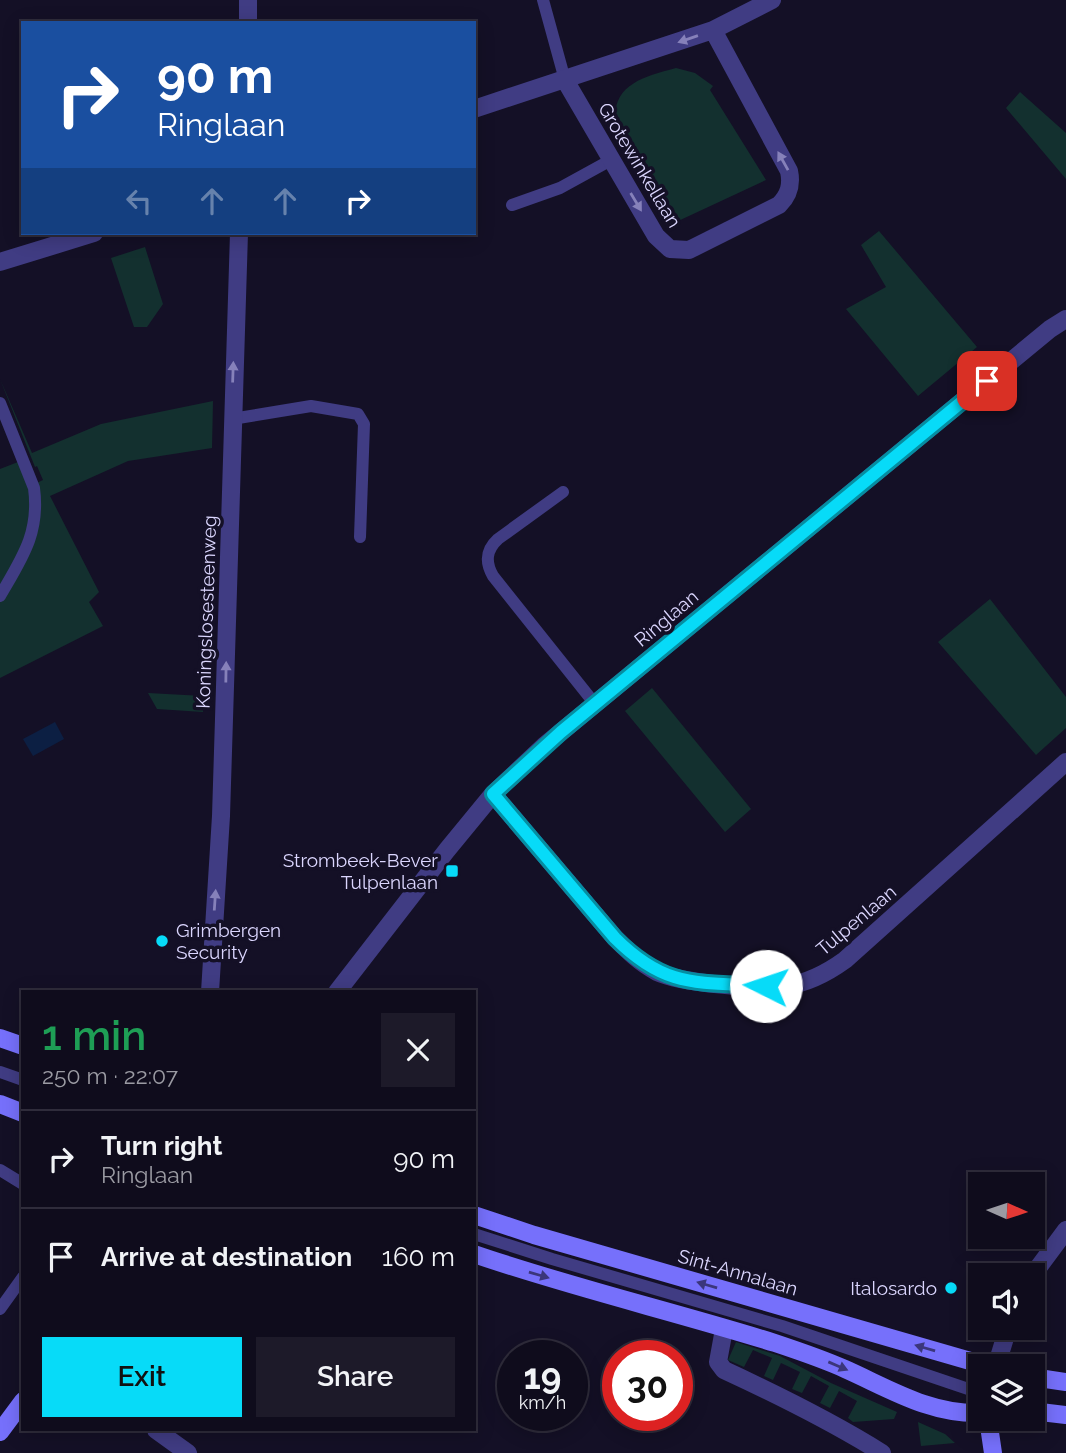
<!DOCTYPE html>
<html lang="en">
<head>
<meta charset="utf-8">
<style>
  body { margin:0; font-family:Raleway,sans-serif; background:#1d1a29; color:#f1f3f6; height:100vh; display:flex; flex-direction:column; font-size:26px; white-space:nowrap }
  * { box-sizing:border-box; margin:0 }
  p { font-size:23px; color:#9b9ba3 }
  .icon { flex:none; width:38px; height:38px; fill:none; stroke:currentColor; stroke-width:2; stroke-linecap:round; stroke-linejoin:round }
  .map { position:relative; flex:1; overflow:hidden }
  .details { position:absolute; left:21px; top:990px; width:455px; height:441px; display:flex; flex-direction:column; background:#0f0c1c; border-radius:0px; box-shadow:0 4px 18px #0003,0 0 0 2px #2f2c3b }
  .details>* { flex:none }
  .top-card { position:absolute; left:21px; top:21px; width:455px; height:214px; border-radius:0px; box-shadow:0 4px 18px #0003,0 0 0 2px #2f2c3b; background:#1a4fa0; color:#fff; overflow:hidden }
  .needle { width:46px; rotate:93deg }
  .tools { position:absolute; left:968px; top:1172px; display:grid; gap:14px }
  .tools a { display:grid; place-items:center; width:77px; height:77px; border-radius:0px; background:#0f0c1c; box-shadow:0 4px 18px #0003,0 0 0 2px #2f2c3b; font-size:35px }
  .speed { position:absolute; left:497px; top:1340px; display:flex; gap:14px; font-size:35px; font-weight:700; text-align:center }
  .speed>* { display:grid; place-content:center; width:91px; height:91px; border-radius:50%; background:#0f0c1c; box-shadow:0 4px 18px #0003,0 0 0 2px #2f2c3b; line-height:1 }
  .speed small { font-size:18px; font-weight:400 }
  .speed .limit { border:10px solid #d22; background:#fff; color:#111 }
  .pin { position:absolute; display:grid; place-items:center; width:60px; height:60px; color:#fff; margin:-30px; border-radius:14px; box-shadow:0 4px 10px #0006 }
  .me { position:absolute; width:77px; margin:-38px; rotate:274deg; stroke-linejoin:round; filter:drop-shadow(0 0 5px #0008) }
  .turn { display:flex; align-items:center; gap:24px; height:147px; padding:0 21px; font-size:32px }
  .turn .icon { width:91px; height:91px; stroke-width:2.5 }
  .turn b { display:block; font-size:49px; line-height:60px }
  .lanes { display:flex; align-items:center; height:66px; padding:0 21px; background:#0003; justify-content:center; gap:35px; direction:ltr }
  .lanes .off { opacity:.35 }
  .round { display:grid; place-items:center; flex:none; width:74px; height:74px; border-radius:0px; background:#1d1a29 }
  .head { display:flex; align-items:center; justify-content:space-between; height:119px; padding:0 21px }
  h1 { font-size:42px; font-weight:600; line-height:52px; color:#1e9e55 }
  .primary-button { display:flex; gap:14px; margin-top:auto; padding:14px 21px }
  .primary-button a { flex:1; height:80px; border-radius:0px; background:#07dbf8; color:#111; font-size:28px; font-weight:600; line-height:80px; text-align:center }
  .primary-button a+a { background:#1d1a29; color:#f1f3f6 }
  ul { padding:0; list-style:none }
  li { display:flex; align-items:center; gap:21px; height:98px; padding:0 21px; border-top:2px solid #2f2c3b }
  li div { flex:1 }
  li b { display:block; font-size:26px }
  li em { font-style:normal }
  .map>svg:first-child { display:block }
  .green { fill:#13302f }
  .water { fill:#0c1f43 }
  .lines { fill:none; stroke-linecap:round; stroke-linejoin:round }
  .lane { stroke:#403c83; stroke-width:12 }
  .street { stroke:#403c83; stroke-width:18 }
  .secondary { stroke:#7670fb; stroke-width:18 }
  .oneway { fill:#8681ba }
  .oneway2 { fill:#3b367b }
  .route-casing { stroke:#058ea1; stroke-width:18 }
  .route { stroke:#07dbf8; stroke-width:12 }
  .poi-dot { fill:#07dbf8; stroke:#141026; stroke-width:2.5 }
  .labels { text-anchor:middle; stroke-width:7; stroke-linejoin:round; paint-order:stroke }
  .street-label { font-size:19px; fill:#dbd6fe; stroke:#141026 }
  .poi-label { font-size:19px; fill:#dbd6fe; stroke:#141026; text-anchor:end }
</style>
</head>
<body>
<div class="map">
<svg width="1066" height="1453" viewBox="0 0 1066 1453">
  <rect width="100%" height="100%" fill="#141026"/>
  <path class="green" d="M676 68 695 73 713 86 710 90 766 180 676 222 629 138 617 133C607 87 638 78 676 68Z
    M1020 92 1066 133V179L1006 108Z
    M879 231 977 347 918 396 846 309 886 287 861 245Z
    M145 247 163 304 147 327H134L111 258Z
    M0 379 32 453 101 424 213 401 212 448 128 461 50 496 99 592 89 602 103 626 0 678V469L18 462 28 487 43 480 37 466 35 467Z
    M990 599 1066 697V728L1036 755 938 642Z
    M652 688 751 809 725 832 625 711Z
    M148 693 203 696V712L157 709Z
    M736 1342 780 1356 831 1383 897 1412 894 1419 853 1422 848 1418 857 1401 839 1391 830 1408 820 1403 829 1386 811 1376 802 1393 792 1389 800 1372 781 1363 773 1380 764 1376 772 1358 753 1350 744 1367 728 1360Z
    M918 1422 945 1434 955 1443 921 1446Z"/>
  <path class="water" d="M55 722 64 739 33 756 23 739Z"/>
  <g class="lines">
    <path class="lane" d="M543 0 565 80
      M512 205 560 188 611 160
      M0 403 34 488C40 533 22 558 0 596
      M232 419 311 406 358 414 364 424 360 537
      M563 492 498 539C486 550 485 562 493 576L595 704
      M0 1072 23 1080
      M0 1170 23 1184
      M474 1234 552 1259 782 1326 980 1393
      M0 1309 23 1277"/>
    <path class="street" d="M248 23V0
      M565 80 656 236 670 249 689 250 779 205C789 195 792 185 789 171L713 30
      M474 109 713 30 772 0
      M0 262 94 233
      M493 794 615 938C628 951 640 963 657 972 681 983 759 990 786 986 808 983 827 973 845 960L1066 762
      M210 992 221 816 239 233
      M337 992 447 850 493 794 544 746 1050 329 1066 319
      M1032 1276 1066 1230
      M724 1329 718 1362 724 1370C778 1395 831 1421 882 1453
      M996 1367 1008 1328
      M156 1430 188 1453"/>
    <path class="secondary" d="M0 1038 23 1046
      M0 1104 23 1113
      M474 1215 534 1235 991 1367
      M474 1254C573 1288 676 1312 775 1343 799 1351 823 1359 845 1369 890 1389 929 1414 980 1413
      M1032 1377 1066 1382
      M1032 1411 1066 1415
      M988 1419 993 1453
      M0 1432 23 1401"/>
  </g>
  <defs><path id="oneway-solid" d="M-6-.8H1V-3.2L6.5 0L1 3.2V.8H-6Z" transform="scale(1.75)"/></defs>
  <g class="oneway">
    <use href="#oneway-solid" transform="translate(688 39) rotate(161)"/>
    <use href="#oneway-solid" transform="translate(783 161) rotate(-119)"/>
    <use href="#oneway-solid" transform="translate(636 202) rotate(59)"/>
    <use href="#oneway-solid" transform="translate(233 372) rotate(-88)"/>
    <use href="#oneway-solid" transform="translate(226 672) rotate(-89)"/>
    <use href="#oneway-solid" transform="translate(215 900) rotate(-86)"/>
  </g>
  <g class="oneway2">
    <use href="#oneway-solid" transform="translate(539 1275) rotate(16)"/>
    <use href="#oneway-solid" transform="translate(707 1285) rotate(-164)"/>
    <use href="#oneway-solid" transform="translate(925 1348) rotate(-164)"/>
    <use href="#oneway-solid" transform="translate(838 1366) rotate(23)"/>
  </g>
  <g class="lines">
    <g class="route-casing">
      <path id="route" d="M766 986C698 982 666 989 615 938L493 794 561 732 987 381"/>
    </g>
    <use href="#route" class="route"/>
  </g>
  <g class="poi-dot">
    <rect x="445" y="864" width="14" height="14" rx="3.5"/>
    <circle cx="162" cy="941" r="7"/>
    <circle cx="951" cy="1288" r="7"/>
  </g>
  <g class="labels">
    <g class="street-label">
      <text transform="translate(640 165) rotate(59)" y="7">Grotewinkellaan</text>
      <text transform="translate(206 612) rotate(-88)" y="7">Koningslosesteenweg</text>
      <text transform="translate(666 618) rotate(-40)" y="7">Ringlaan</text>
      <text transform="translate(856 920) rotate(-40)" y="7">Tulpenlaan</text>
      <text transform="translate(738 1272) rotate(16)" y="7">Sint-Annalaan</text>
    </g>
    <g class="poi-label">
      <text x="438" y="867">Strombeek-Bever<tspan x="438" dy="22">Tulpenlaan</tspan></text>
      <text x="176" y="937" text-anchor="start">Grimbergen<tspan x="176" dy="22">Security</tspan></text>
      <text x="937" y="1295">Italosardo</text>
    </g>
  </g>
</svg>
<div class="tools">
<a><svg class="needle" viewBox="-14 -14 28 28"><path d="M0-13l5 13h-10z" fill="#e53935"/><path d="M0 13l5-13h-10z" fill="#9b9ba3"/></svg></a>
<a><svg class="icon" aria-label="sound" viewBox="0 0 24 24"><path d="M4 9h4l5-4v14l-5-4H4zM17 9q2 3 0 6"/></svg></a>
<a><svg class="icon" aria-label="layers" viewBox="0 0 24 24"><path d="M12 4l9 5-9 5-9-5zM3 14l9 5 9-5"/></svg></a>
</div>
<div class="speed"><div>19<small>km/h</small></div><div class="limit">30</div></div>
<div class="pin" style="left:987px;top:381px;background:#d93025"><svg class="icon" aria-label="arrive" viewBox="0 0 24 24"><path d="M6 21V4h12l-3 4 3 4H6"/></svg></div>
<svg class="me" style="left:766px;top:986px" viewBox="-20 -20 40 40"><circle r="19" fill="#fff"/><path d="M0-13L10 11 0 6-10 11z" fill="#07dbf8"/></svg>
<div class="top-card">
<div class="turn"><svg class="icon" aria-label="right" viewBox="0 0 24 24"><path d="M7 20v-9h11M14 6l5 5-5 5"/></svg><div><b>90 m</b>Ringlaan</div></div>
<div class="lanes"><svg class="icon off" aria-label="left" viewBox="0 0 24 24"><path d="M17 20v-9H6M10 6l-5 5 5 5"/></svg><svg class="icon off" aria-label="ahead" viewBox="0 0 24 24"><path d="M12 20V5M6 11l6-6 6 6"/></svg><svg class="icon off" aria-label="ahead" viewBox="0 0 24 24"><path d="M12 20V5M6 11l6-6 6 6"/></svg><svg class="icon" aria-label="right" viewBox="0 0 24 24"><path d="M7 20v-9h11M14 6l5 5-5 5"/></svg></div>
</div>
<section class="details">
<div class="head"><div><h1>1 min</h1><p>250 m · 22:07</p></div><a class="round"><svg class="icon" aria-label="close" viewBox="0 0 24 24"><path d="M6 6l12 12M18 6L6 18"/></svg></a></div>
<ul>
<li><svg class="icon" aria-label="right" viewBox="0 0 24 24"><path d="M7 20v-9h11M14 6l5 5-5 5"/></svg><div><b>Turn right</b><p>Ringlaan</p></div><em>90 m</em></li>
<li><svg class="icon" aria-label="arrive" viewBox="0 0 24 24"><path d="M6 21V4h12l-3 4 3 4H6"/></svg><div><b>Arrive at destination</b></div><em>160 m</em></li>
</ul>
<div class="primary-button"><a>Exit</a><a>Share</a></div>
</section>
</div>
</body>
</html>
